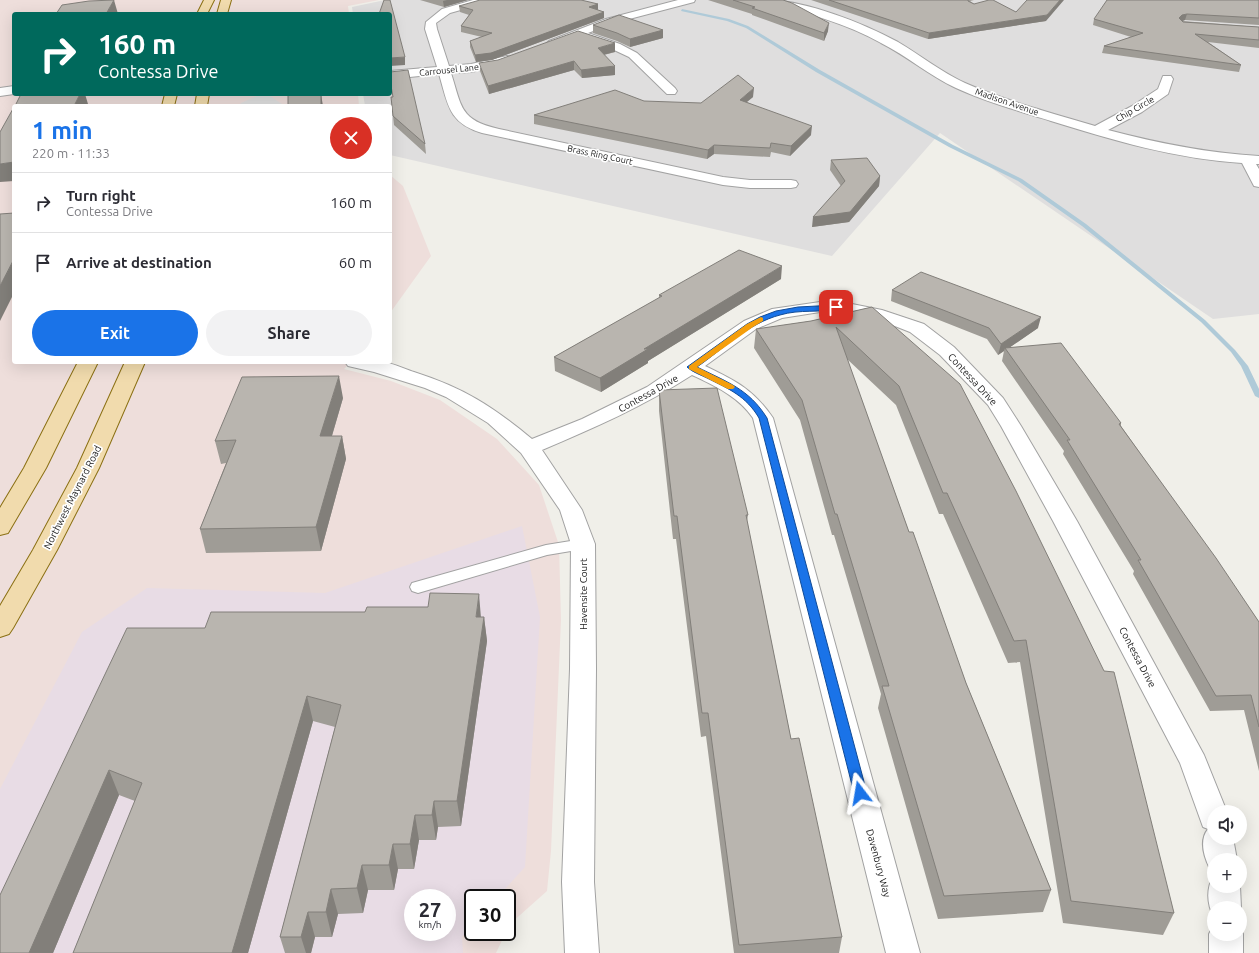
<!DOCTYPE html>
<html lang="en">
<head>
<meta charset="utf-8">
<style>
  body { margin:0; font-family:Ubuntu,sans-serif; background:#f2f2f3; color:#2b2b33; height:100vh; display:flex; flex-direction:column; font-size:15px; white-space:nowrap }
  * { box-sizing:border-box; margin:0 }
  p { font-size:13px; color:#7c7c81 }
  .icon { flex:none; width:22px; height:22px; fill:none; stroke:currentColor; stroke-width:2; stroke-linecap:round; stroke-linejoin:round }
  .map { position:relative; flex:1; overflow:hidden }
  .panel { position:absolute; left:12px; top:104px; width:380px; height:260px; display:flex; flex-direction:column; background:#fff; border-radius:4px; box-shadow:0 4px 16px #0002 }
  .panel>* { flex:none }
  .hud { position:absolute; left:12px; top:12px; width:380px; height:84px; border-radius:4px; box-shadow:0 4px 16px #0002; background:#00695c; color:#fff; overflow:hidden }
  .tools { position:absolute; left:1207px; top:805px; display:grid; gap:8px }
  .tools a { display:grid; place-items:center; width:40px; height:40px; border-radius:50%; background:#fff; box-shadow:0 4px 16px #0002; font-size:20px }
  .speed { position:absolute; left:404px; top:889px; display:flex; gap:8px; font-size:20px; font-weight:700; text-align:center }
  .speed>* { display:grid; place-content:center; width:52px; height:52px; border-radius:50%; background:#fff; box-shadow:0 4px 16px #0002; line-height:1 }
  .speed small { font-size:10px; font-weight:400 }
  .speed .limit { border:2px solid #111; border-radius:6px; background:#fff; color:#111 }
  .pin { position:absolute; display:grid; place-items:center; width:34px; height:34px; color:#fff; margin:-17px; border-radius:8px; box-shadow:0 2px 6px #0006 }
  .me { position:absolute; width:44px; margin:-22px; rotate:346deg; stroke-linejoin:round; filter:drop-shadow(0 0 3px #0008) }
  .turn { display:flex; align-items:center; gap:14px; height:84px; padding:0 20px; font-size:18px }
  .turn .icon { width:52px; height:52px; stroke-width:2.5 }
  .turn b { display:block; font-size:28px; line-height:34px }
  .round { display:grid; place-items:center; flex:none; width:42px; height:42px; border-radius:21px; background:#f2f2f3 }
  .headline { display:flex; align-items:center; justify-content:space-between; height:68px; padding:0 20px }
  h1 { font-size:24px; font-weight:700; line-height:30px; color:#1a73e8 }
  .action { display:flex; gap:8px; margin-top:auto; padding:8px 20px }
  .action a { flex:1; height:46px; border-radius:24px; background:#1a73e8; color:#fff; font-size:16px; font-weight:700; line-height:46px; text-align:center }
  .action a+a { background:#f2f2f3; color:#2b2b33 }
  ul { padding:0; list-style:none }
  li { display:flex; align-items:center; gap:12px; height:60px; padding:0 20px; border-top:1px solid #e1e1e2 }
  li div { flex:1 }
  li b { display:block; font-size:15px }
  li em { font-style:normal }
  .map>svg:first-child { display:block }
  .residential { fill:#dfdede }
  .commercial { fill:#eededb; fill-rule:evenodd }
  .industrial { fill:#e8dce5; fill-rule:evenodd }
  .parking { fill:#e1e1e1 }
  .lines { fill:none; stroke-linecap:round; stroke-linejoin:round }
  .stream { fill:#afcad8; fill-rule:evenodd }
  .service-casing { stroke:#a2a2a2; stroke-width:2 }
  .minor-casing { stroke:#a2a2a2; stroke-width:2 }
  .tertiary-casing { stroke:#a2a2a2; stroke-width:2 }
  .primary-casing { stroke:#8b7013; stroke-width:2 }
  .service { fill:#fff; fill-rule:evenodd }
  .minor { fill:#fff; fill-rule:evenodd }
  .tertiary { fill:#fff; fill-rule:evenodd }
  .primary { fill:#f1dbad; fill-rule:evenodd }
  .wall { fill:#9f9c96 }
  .shaded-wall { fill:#827f7a }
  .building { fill:#b9b5af; stroke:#827f7a }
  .route { fill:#1a73e8; stroke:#114b97 }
  .slow { fill:#f59e0b }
  .labels { text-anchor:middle; stroke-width:3.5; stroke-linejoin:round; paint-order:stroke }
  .far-street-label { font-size:9px; fill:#212121; stroke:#fff }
  .street-label { font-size:10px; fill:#212121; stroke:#fff }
</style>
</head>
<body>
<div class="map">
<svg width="1259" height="953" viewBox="0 0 1259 953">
  <rect width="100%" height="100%" fill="#f0efe9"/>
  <path class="residential" d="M385 0H1259V314L1213 319 940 133 832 256 390 155V106H365L363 94H390V14H353L352 7Z"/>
  <path class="commercial" d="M0 0H379L348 6 349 14H14V94H358L359 106H14V362H351L344 369 391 381 440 400 497 439 539 485 559 545 561 620 551 851 547 891 510 924 507 930V898H473V932H506L496 953H0ZM413 898H447V932H413Z
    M390 175 403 186 431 256 390 313Z"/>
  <path class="industrial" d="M522 526 540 617 525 867 497 898H473V925L462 937 463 953H0V789L82 632 147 588 325 593ZM413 898H447V932H413Z"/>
  <path class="parking" d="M261 94 270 96 285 106H239L241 103Z"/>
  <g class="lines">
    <path class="stream" d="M682 9 729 19 748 26 820 70 953 145 1022 179 1086 224 1205 320 1235 350 1248 366 1259 389V398L1255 396 1241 366 1231 352 1201 322 1082 226 1018 181 949 147 816 72 746 28 727 21 681 11Z"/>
    <g class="service-casing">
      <path id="service" d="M583 539 589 540 591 544 589 548 547 555 418 593 412 591 410 587 412 583 546 545Z"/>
    </g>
    <g class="minor-casing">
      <path id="minor" d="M473 0H490L489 2 450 13 436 23 437 29 449 66 471 64 507 56 511 57 513 60 511 63 471 72 451 73C462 108 460 120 499 129L723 177 750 180H791L796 181 798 184 796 187 791 188H750L723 185 482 133C448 123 448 104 439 74L390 79V71L437 67 425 29 426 22 442 9Z
        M678 0H695L694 2 614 23 588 33 620 44 637 53 675 88 677 91 675 94H667L629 57 612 49 582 38 581 36 553 46 549 45 547 43 549 41 606 19Z
        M766 0C805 0 863 23 898 42 920 55 941 72 965 83 1006 101 1052 113 1095 126L1132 106 1158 89 1163 76H1171L1173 79 1168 94 1142 112 1108 130C1158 143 1207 153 1259 156V164H1256L1259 169V187L1254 186 1242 163C1176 159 1112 140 1051 121 1019 111 986 102 956 88 930 76 907 56 881 43 846 23 806 13 767 2Z
        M820 302 852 304 882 310 924 324 954 347 1003 398 1021 426 1077 521 1204 755 1227 812H1214V838H1233L1237 860H1214V871L1210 869C1204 857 1199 840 1208 829L1203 827 1180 763 1053 521 1001 426 988 405 940 355 910 332 877 319 852 314 820 312 782 318 756 329 705 366C736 381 753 389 773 418L920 953H886L753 418C738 396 715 386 692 375 644 406 594 428 542 450L582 510 595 544 596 669 594 882 599 953H565L562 882 570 669 571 544 560 510 521 453 488 423 446 397 425 388 374 372 348 366 345 362C357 362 370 361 382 362 393 363 404 369 414 372 464 388 492 406 532 439L582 419 647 387 744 321 772 309Z
        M1213 876H1214V886H1240L1241 908 1240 911V908H1214V918C1207 904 1206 890 1213 876Z
        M1214 924V934H1240V928L1243 934V953H1209V934Z"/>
    </g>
    <g class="tertiary-casing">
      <path id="tertiary" d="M14 86V94L0 96V88Z"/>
    </g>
    <g class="primary-casing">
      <path id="primary" d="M204 0H214L207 14H197Z
        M221 0H231L227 14H217Z
        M165 94H177L174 106H162Z
        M197 94H209L207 106H195Z
        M78 362H98L46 468 8 533 0 535V508L24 468Z
        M125 362H145L99 468 57 550 13 628 9 634 0 637V606L33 550 77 468Z"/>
    </g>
    <use href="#service" class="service"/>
    <use href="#minor" class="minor"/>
    <use href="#tertiary" class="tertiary"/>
    <use href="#primary" class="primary"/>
  </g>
  <path class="wall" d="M420 0H468L444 7Z
    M708 0H783L828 31 824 41 752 15V14Z
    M811 0H974L970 1 974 4 1016 12 1046 21 928 39Z
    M1259 0V25L1185 20 1182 21 1259 27V48L1208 42 1241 65 1239 72 1102 53 1104 46 1131 37 1093 25 1094 19Z
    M598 4V10L604 12V18L492 60 476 62 470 47V41L482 37 461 32V26L469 15 460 12 459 6Z
    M593 25 663 30V38L630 47 617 41 593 33Z
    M615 52 604 55 615 75 582 78 574 70 489 94 480 71 479 63Z
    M390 72 425 144 426 154 394 125 393 116V97L390 83Z
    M753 97 747 102 811 135 790 156 771 152 770 157 714 154 707 159 534 124V115L701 103Z
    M831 160 880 176 879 186 849 222 812 227 841 186 830 170Z
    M781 279 648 361V363L601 392 555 371 554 357 659 298V295Z
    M892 290 1038 328 1010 347 1121 423V426L1259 622V771L1244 710 1210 711 1133 574 1134 571 1063 454 1064 451 1002 361 1004 351 998 355 987 339 891 301Z
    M872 307 1174 913 1163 935 1063 923 1020 662 1008 663 943 514H939L896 405 847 359 909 532 966 683 1051 890 1043 912 938 919 878 708 881 694 834 535H832L800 420 754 348 756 329 811 321Z
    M659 390 748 515 747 521 791 739 842 937 839 953H734L706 736 701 737 676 539H673L659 411Z
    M343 398 332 436H342L346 459 321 551 206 553 200 529 226 463 221 464 215 441Z
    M484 617 487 641 461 826 438 827 436 840H419L414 869H398L394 890H368L363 913 338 914 332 937H315L311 953H285L280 937 335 727 313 721 248 953H73L135 801 119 795 53 953H0V895L205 628Z"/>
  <path class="shaded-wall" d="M114 0 118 14H106Z
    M447 0H468L444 7 443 1Z
    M1060 0H1064L1046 21 928 39 929 33 1047 15Z
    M598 4V10L589 7Z
    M604 12V18L492 60 476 62 475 55Z
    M1187 14 1185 20 1180 22 1179 18 1182 15Z
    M829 23 828 31 824 41V33Z
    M663 30V38L630 47V39Z
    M615 43V52L598 56V48Z
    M405 57V65L390 66V58Z
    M574 61V70L489 94 488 86Z
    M615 66V75L582 78 581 70Z
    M754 88 753 97 739 108 740 100Z
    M80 94H85L88 104 87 106H74Z
    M321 94 323 106H321Z
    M812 126 811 135 790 156 791 146Z
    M714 145V154L707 159 708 150Z
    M14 162V181L0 182V164Z
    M880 176 879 186 849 222 812 227 813 217Z
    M14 259V293L0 321V286Z
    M782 266 781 279 648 361V363L601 392 600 378 644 349Z
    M1041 317 1038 328 1006 350 1005 348 1004 351 998 355 1001 344Z
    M339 376 343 398 325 459 320 436Z
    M342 436 346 459 321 551 316 527Z
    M479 594 481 618 476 617Z
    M484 617 487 641 461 826 457 801Z
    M307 696 313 721 248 953H232Z
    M109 770 119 795 53 953H29Z
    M434 801 438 827 436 840 432 815Z
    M415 815 419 840 414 869 410 844Z
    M393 844 398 869 394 890 389 865Z
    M362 865 368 890 363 913 357 888Z
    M331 889 338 914 332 937 326 912Z
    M308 912 315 937 311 953H306L301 937Z"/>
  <path class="building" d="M114 0 106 14H56L62 5 89 1Z
    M384 0H390L405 57 390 58V14H379Z
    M480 0H581L598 4 589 7 604 12 491 53 475 55 470 41 492 33 461 26 473 10 459 6Z
    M733 0H783L792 3 829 23 824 33 752 8 755 7Z
    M829 0H968V1L974 4 989 0H993L1016 12 1027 0H1060L1047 15 929 33Z
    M1107 0H1259V18L1187 14 1182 15 1179 18 1183 22 1259 27V40L1195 34 1241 65 1104 46 1143 33 1094 19Z
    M619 15 663 30 630 39 617 33 593 25Z
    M578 31 615 43 598 48 615 66 581 70 574 61 488 86 479 63 498 60Z
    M408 70 425 144 393 116 391 97H393L390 80V72Z
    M738 75 754 88 740 100 812 126 791 146 771 143 770 148 714 145 708 150 534 115 615 90 644 101 701 103Z
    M21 94H80L74 106H15Z
    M305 94H321V106H288V95Z
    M14 107V162L0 164V132Z
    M867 158 880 176 850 212 813 217 845 181 831 160Z
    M14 213V259L0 286V214Z
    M739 250 782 266 644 349H648L600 378 554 357 662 296 659 295Z
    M921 272 1041 317 1001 344 989 328 892 290Z
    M872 307 960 384 1016 491 1104 671 1114 672 1174 913 1071 901 1026 640 1014 641 947 493H943L899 386 836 327 909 532H913L966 683 1051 890 944 896 882 686H889L837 514H835L802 400 756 329 811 321Z
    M1061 343 1121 423 1119 424 1216 558 1259 622V727L1251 695 1216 696 1138 560H1141L1067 440H1070L1005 348Z
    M339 376 320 436H342L316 527 200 529 236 440 215 441 242 377Z
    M717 388 748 515H746L791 739 799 738 842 937 739 945 708 713H702L677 516H674L659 390Z
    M430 593 479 594 476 617H484L457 801H434L432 815H415L410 844H393L389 865H362L357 888 331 889 326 912H308L301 937H280L341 705 307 696 232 953H73L142 783 109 770 29 953H0V895L127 628H205L211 612H365L367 607H428Z"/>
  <path class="route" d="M836 305 840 307 839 309C820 313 800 309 780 315 749 323 723 349 697 367 727 382 749 389 767 418L867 793 865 796 860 798 856 796 854 793 759 418C746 396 729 389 707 378 701 375 692 372 687 367L747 324 760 317 776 311 798 307Z"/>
  <path class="slow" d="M761 317 763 318V321L753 327 697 367 733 385 735 387 733 389H728L689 369V366L747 324Z"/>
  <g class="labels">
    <g class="far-street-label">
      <text transform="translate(449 70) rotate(-6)" y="3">Carrousel Lane</text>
      <text transform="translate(1007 102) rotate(19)" y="3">Madison Avenue</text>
      <text transform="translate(1135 109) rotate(-30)" y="3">Chip Circle</text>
      <text transform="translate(600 155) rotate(12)" y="3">Brass Ring Court</text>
    </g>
    <g class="street-label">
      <text transform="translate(973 379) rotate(47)" y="4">Contessa Drive</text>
      <text transform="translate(648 393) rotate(-29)" y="4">Contessa Drive</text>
      <text transform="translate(72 497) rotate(-63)" y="4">Northwest Maynard Road</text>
      <text transform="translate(583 594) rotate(-90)" y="4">Havensite Court</text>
      <text transform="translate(1138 657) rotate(62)" y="4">Contessa Drive</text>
      <text transform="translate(879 863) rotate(75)" y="4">Davenbury Way</text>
    </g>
  </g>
</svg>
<div class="tools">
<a><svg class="icon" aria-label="sound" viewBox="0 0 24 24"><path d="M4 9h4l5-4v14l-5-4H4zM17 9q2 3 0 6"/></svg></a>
<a>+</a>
<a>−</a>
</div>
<div class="speed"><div>27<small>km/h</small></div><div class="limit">30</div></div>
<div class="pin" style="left:836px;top:307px;background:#d93025"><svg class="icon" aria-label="arrive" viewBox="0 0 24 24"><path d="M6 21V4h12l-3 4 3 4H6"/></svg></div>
<svg class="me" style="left:860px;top:793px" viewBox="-20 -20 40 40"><path d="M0-17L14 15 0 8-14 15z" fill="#1a73e8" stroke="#fff" stroke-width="4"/></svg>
<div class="hud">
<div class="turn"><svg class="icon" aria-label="right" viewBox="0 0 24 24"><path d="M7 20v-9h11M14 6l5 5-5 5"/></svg><div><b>160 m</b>Contessa Drive</div></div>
</div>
<section class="panel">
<div class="headline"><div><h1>1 min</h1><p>220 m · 11:33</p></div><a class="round" style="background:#d93025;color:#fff"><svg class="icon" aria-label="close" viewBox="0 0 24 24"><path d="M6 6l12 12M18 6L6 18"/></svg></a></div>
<ul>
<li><svg class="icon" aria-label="right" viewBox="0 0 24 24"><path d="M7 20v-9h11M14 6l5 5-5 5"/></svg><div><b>Turn right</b><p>Contessa Drive</p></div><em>160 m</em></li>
<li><svg class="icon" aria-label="arrive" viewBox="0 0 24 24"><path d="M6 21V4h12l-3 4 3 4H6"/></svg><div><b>Arrive at destination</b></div><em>60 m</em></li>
</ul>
<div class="action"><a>Exit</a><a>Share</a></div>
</section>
</div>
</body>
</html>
